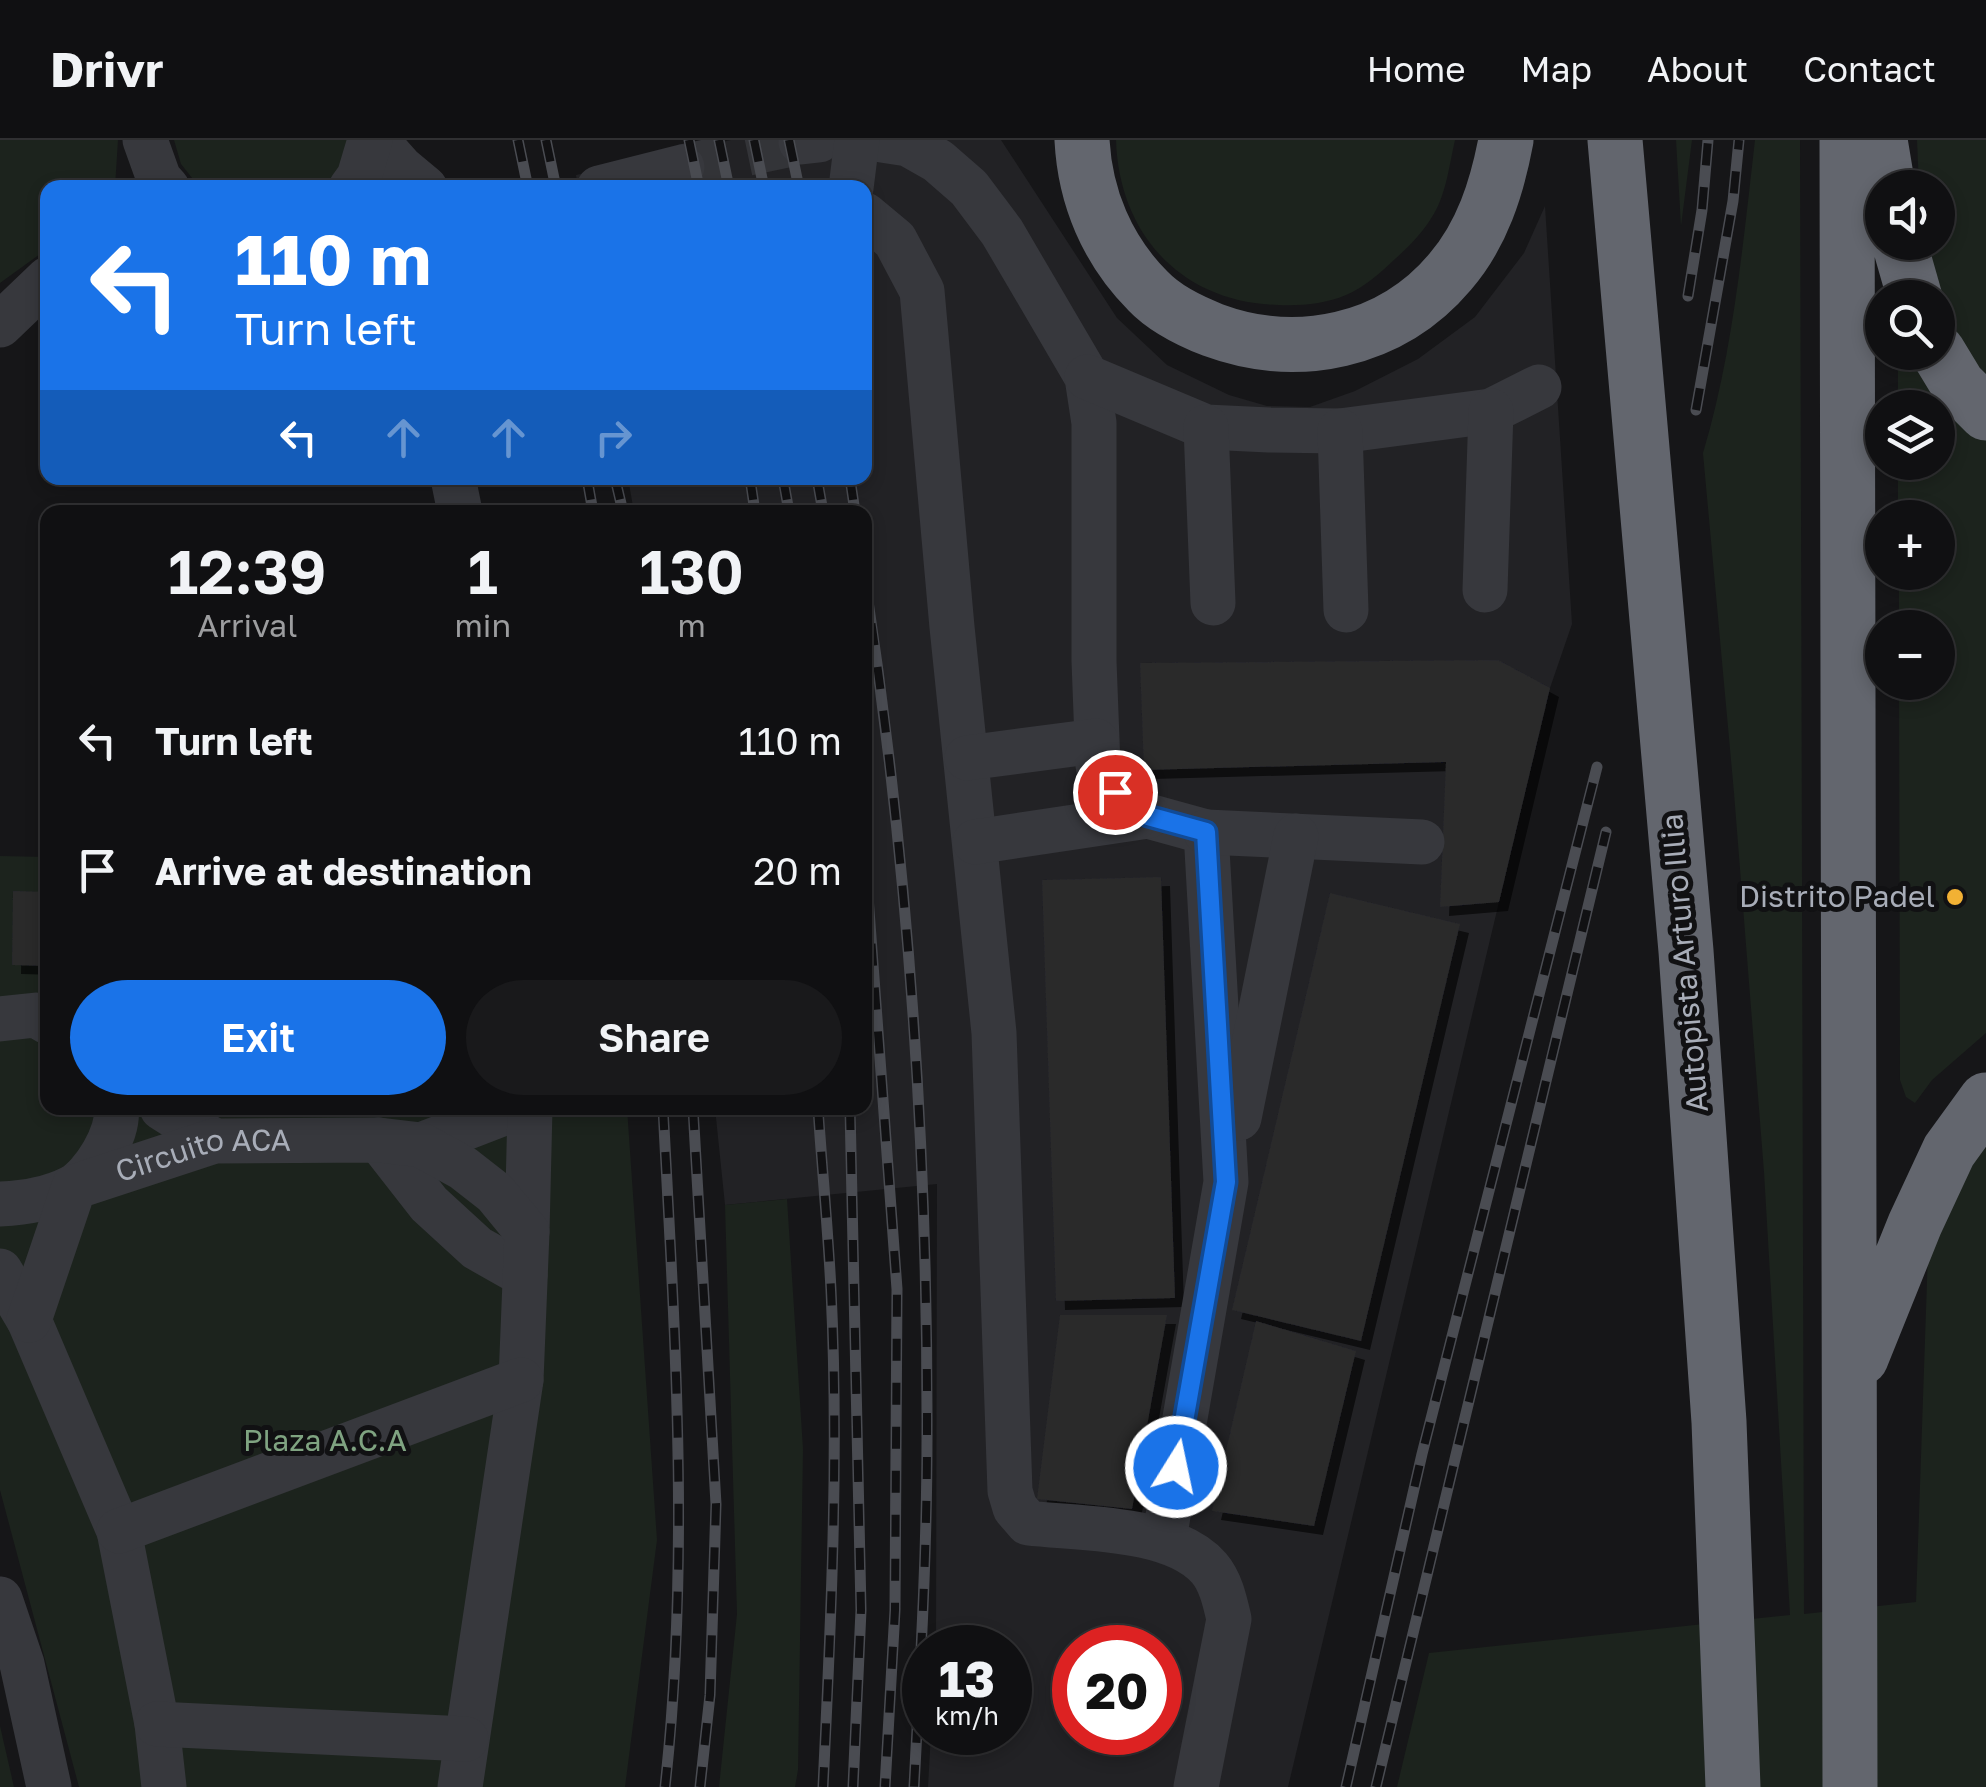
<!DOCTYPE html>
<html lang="en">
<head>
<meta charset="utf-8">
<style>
  body { margin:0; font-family:"Golos Text",sans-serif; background:#19191b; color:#f1f3f6; height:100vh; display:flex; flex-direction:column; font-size:38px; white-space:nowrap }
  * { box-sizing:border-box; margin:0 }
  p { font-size:32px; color:#9c9d9f }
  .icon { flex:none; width:55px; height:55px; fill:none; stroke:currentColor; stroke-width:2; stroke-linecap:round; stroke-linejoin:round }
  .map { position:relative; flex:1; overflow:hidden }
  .panel { position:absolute; left:40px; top:365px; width:832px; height:610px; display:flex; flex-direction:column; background:#101012; border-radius:20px; box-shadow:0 5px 15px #0003,0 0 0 2px #303032 }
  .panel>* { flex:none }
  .guide { position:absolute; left:40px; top:40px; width:832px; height:305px; border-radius:20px; box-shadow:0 5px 15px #0003,0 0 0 2px #303032; background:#1a73e8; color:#fff; overflow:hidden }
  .fabs { position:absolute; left:1865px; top:30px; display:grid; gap:20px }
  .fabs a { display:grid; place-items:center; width:90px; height:90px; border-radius:50%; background:#101012; box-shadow:0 5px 15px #0003,0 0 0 2px #303032; font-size:50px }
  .speed { position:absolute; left:902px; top:1485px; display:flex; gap:20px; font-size:50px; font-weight:700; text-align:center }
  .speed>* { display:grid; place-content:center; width:130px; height:130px; border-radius:50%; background:#101012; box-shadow:0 5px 15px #0003,0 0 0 2px #303032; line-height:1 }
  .speed small { font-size:25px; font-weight:400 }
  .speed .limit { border:15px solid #d22; background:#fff; color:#111 }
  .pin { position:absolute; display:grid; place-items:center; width:85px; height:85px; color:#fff; margin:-42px; border:5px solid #fff; border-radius:50%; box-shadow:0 2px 10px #0007 }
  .me { position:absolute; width:110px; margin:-55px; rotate:10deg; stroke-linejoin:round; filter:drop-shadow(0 0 8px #0008) }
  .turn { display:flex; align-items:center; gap:35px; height:210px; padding:0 30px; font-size:45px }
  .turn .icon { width:130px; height:130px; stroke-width:2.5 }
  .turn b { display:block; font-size:70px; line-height:85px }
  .lanes { display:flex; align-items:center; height:95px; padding:0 30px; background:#0003; justify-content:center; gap:50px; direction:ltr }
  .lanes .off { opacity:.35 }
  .eta { display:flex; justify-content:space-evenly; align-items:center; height:170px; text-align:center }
  .eta b { font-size:60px; font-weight:600; line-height:70px }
  .button { display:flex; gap:20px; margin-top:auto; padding:20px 30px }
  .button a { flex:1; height:115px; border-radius:60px; background:#1a73e8; color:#fff; font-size:40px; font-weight:600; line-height:115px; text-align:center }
  .button a+a { background:#19191b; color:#f1f3f6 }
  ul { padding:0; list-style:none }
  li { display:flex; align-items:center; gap:30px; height:130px; padding:0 30px }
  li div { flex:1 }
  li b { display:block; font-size:38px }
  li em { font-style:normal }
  header { display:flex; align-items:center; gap:60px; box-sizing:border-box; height:140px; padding:0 50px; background:#101012; border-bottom:2px solid #303032 }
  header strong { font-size:48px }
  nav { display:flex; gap:55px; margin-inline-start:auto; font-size:35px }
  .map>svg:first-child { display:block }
  .built { fill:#222225; fill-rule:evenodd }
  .green { fill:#1c231d }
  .building { fill:#29292c; filter:url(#shadow) }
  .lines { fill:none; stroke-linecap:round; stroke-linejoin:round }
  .minor-tunnel { stroke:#333438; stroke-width:45; stroke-dasharray:45 22; stroke-linecap:butt }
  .minor { stroke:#37383d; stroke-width:45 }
  .highway { stroke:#63666e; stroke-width:55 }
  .rail-casing { stroke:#4a4c52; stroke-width:11 }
  .rail { stroke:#111113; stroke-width:8; stroke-dasharray:22; stroke-linecap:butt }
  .highway-bridge { stroke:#63666e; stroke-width:55 }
  .route-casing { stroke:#114b97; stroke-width:25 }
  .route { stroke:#1a73e8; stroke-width:18 }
  .poi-dot { fill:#f2b134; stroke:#111113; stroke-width:4 }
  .labels { text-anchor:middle; stroke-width:10; stroke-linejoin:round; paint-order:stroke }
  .poi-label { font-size:30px; fill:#a8adb8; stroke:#111113; text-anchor:end }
  .street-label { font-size:30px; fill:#a8adb8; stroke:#111113 }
  .park-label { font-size:30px; fill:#7fa381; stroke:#111113 }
</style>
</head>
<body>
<header>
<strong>Drivr</strong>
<nav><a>Home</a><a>Map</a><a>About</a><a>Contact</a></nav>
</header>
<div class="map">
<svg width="1986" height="1647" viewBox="0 0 1986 1647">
  <defs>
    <filter id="shadow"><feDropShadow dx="9" dy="9" stdDeviation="0" flood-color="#0009"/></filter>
  </defs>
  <rect width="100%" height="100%" fill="#161618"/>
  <path class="built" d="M731 0H1001L1117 178 1167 225 1229 255 1267 266 1310 267 1355 251 1418 219 1475 177 1524 113 1545 66 1572 484 1550 548 1288 1647H928L931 1593 1010 1592V1508L936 1507 937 1044 725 1065 715 968H865V372H634L628 338H865V48H578L576 35ZM1075 1508H1160V1592H1075Z"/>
  <path class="green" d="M0 0H118L115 47 48 48 47 109 0 143Z
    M174 0H356L342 32 328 47 200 48 181 24Z
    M1116 0H1455C1450 22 1447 46 1438 66 1428 87 1412 104 1395 119 1380 133 1365 147 1346 155 1325 164 1301 166 1279 165 1182 163 1119 95 1116 0Z
    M1676 0H1692L1681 86Z
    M1755 0H1800L1804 1474 1916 1462 1928 1112 1986 997V1647H1397L1429 1513 1790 1475 1764 1032 1734 653 1703 313C1733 213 1743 104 1755 0Z
    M1917 0H1986V236C1948 188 1936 162 1924 103L1938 102V48L1919 47Z
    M1898 213H1910L1919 229 1986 298V893L1932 940 1915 963 1906 957 1900 940 1899 543 1938 542V488L1899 487V433L1938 432V378L1898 377V323L1938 322V268L1898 267Z
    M0 716 47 717 48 968H627L657 1400 625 1647H79L0 1350Z
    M787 1059 803 1309 798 1630 795 1647H719L737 1474 725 1065Z
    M0 1586 14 1647H0Z"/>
  <path class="building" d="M1498 520 1550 548 1499 762 1440 767 1446 622 1144 630 1140 523Z
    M1161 737 1175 1158 1056 1161 1042 740Z
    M13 751 48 752V826L12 825Z
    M1330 753 1460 784 1361 1201 1232 1170Z
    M1060 1175H1167L1132 1369 1037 1359Z
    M1256 1181 1356 1211 1314 1386 1212 1371Z"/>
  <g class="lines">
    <path class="minor-tunnel" d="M682 27 801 2"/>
    <g class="minor">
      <path d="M145 0 159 39 167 48"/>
      <path d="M376 0 401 28 425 48"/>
      <path d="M882 0 908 4 938 21 969 48 1002 92 1087 237 1094 283V521L1098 626 1115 652 1148 676 1206 692 1226 1042 1164 1399"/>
      <path d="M801 2 819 0"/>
      <path d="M351 48 359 37 370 0"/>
      <path d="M599 48 682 27"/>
      <path d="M851 48 857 0"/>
      <path d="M865 75 895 100 922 151 952 487 994 893 1010 1351 1015 1368 1028 1383C1080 1389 1172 1386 1209 1428 1221 1442 1225 1462 1229 1479L1196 1647"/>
      <path d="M0 185 48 139"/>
      <path d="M1087 237 1206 287 1269 290 1340 291 1491 271 1539 247"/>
      <path d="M1206 287 1213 463"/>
      <path d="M1340 291 1346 470"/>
      <path d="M453 338 460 372"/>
      <path d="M1485 450 1491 271"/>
      <path d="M967 618 1096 601"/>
      <path d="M1206 692 1422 702"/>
      <path d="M975 702 1148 676"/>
      <path d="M0 879 36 875 48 882"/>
      <path d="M162 968 214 1001"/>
      <path d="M1239 978 1296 696"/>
      <path d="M379 1000 429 1064 477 1108 525 1135"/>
      <path d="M421 1005 517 968"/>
      <path d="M0 1064C24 1063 49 1059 71 1048 93 1037 120 992 116 968"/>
      <path d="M527 1092 530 968"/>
      <path d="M0 1131 29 1180 119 1391 157 1584 164 1647"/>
      <path id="s1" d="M29 1180 74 1047 214 1001 379 1000 421 1005 463 1028 495 1053 527 1092 521 1240 460 1647"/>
      <path d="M119 1391 521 1240"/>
      <path d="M0 1459 22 1524 49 1647"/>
      <path d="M157 1584 466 1599"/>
    </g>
    <path class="highway" d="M1082 0C1085 57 1107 110 1148 151 1165 169 1190 181 1213 190 1297 221 1391 202 1450 132 1482 95 1497 48 1506 0
      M1847 0 1850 1647
      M1880 0 1888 48
      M1899 102 1915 158
      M1938 212 1958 245 1986 273
      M1861 1218 1915 1084 1949 1011 1986 960"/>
    <g class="rail-casing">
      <path id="rail" d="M518 0 528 48
        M546 0 556 48
        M689 0 699 48
        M719 0 729 48
        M754 0 764 48
        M789 0 799 48
        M1688 156 1702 70 1708 0
        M1696 270 1733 61 1739 0
        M587 338 593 372
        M615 338 623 372
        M750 338 755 372
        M783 338 789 372
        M817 338 823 372
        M850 338 855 372
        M865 440C908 723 928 1013 927 1299 927 1415 920 1531 914 1647
        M865 716 897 1149 895 1470 885 1647
        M663 968C675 1194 690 1421 665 1647
        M693 968 716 1364 710 1555 700 1647
        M818 968C822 1028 828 1089 831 1150 839 1316 831 1482 823 1647
        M850 968 861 1470 853 1647
        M1346 1647 1422 1314 1597 627
        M1376 1647 1606 692"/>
    </g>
    <use href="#rail" class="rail"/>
    <path class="highway-bridge" d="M1615 0 1686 811 1719 1282 1733 1647"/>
  </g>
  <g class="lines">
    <g class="route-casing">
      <path id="route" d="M1115 652 1148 676 1206 692 1226 1042 1176 1327"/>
    </g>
    <use href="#route" class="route"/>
  </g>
  <circle class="poi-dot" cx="1955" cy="757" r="10"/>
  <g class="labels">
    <g class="poi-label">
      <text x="1935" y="767">Distrito Padel</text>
    </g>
    <g class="street-label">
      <text transform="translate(1685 823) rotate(-95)" y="10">Autopista Arturo Illia</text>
      <text dy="10" stroke="none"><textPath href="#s1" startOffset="275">Circuito ACA</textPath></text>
    </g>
    <g class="park-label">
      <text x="325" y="1311">Plaza A.C.A</text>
    </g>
  </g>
</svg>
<div class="fabs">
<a><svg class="icon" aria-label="sound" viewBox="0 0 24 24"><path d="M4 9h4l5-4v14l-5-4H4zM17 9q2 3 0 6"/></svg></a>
<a><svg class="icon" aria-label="search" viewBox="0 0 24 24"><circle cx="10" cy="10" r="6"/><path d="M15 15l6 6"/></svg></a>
<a><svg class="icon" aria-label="layers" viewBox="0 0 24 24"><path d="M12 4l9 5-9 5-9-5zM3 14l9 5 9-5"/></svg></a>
<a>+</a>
<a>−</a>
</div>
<div class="speed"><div>13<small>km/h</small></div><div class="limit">20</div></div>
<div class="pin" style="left:1115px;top:652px;background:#d93025"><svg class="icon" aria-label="arrive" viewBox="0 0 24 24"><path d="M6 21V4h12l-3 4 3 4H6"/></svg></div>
<svg class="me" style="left:1176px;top:1327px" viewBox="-20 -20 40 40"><circle r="17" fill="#1a73e8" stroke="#fff" stroke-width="3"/><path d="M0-11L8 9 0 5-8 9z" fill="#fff"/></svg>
<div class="guide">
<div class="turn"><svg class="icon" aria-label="left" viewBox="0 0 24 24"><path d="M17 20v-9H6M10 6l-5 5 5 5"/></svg><div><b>110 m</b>Turn left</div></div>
<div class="lanes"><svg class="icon" aria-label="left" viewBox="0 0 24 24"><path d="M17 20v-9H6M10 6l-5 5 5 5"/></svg><svg class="icon off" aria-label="ahead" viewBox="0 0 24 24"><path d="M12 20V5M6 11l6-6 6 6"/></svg><svg class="icon off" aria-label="ahead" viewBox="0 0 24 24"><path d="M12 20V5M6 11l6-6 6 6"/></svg><svg class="icon off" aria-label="right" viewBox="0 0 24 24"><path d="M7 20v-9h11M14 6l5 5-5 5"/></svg></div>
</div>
<section class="panel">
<div class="eta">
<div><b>12:39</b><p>Arrival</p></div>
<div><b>1</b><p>min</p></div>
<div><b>130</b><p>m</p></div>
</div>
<ul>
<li><svg class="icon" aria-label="left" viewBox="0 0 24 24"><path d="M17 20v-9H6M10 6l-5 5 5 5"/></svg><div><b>Turn left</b></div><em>110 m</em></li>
<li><svg class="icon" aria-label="arrive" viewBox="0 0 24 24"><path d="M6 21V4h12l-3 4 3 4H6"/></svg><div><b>Arrive at destination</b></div><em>20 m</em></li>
</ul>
<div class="button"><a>Exit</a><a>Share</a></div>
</section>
</div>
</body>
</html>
